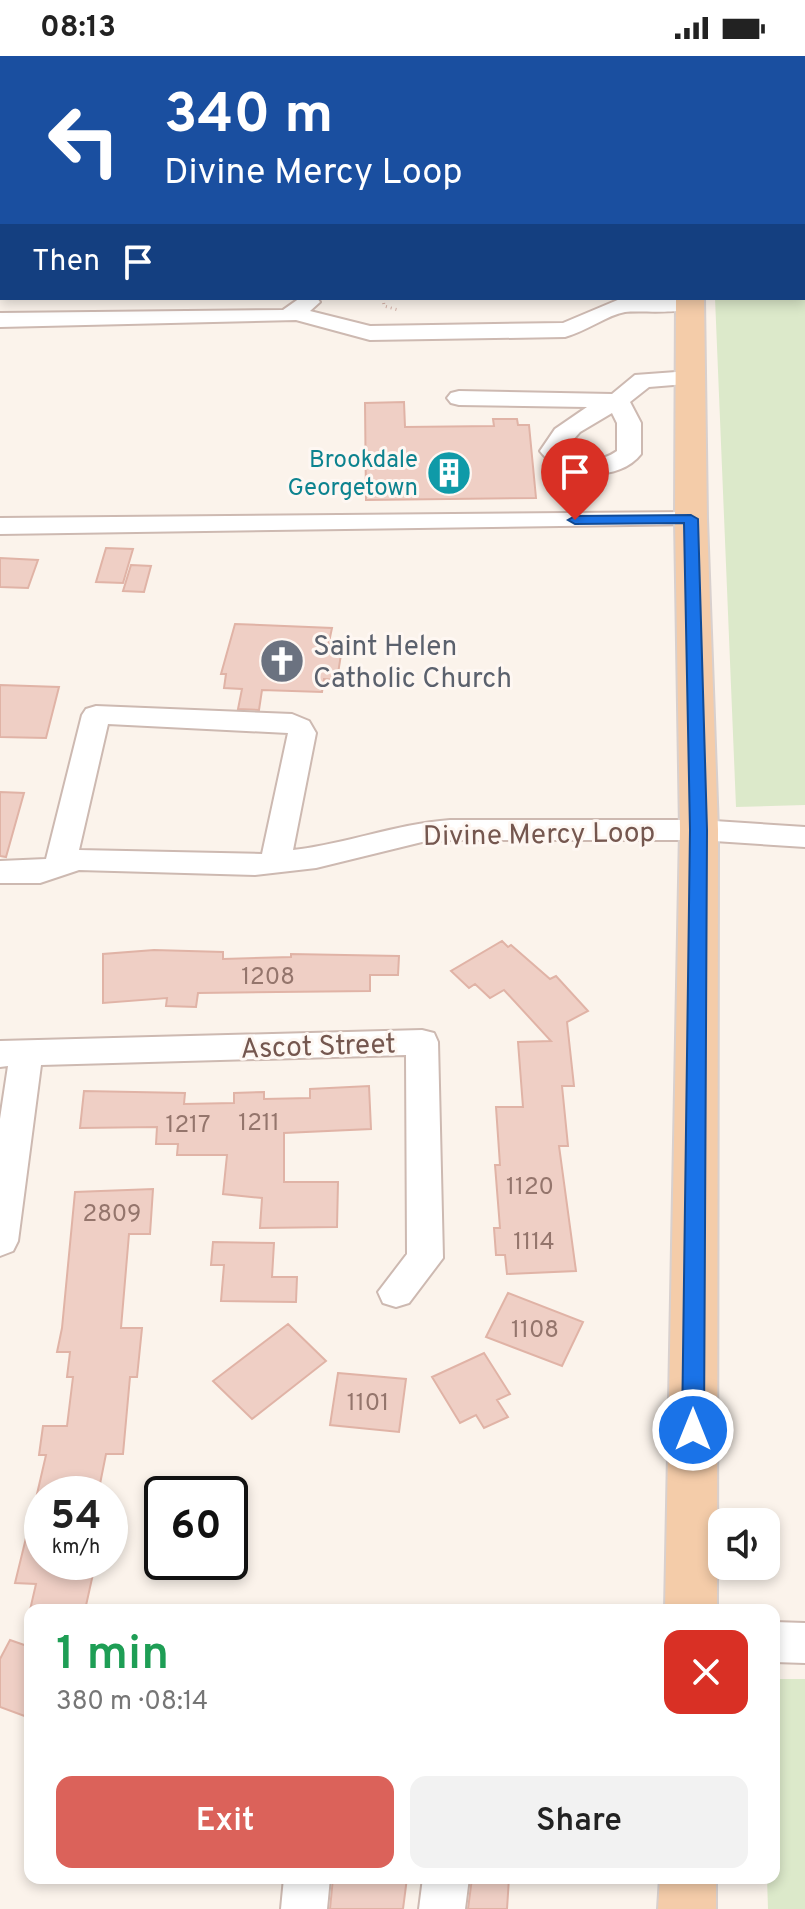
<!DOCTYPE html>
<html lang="en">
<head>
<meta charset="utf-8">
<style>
  body { margin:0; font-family:Overpass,sans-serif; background:#f2f2f2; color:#222; height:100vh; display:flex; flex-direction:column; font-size:30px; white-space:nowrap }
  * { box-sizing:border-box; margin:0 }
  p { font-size:26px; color:#767676 }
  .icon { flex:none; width:44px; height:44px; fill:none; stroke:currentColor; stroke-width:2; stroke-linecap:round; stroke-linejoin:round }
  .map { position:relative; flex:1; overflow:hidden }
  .panel { position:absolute; left:24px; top:1548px; width:756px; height:280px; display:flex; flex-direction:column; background:#fff; border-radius:16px; box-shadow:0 4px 12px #0003 }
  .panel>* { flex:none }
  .hud { position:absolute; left:0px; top:0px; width:806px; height:244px; box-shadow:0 4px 12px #0003; background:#1a4fa0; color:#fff; overflow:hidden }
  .buttons { position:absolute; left:708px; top:1452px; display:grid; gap:16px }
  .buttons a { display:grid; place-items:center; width:72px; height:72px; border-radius:16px; background:#fff; box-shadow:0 4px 12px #0003; font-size:40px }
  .speed { position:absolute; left:24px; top:1420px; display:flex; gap:16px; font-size:40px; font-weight:700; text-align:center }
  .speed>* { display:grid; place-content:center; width:104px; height:104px; border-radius:50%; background:#fff; box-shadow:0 4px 12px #0003; line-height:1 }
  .speed small { font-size:20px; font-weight:400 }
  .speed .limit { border:4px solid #111; border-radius:12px; background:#fff; color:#111 }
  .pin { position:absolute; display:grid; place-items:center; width:68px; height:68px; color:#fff; margin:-82px -34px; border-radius:50% 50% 50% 0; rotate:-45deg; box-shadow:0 0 8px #0007 }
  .pin .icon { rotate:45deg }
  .me { position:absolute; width:88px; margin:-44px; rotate:0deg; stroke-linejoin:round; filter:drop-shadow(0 0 6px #0008) }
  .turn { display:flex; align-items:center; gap:28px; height:168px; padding:0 32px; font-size:36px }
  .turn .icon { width:104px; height:104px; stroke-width:2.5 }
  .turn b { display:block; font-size:56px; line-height:68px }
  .then { display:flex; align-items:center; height:76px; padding:0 32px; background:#0003; gap:16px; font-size:30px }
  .round { display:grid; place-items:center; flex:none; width:84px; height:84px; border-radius:16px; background:#f2f2f2 }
  .overview { display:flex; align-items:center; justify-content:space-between; height:136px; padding:0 32px }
  h1 { font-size:48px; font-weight:600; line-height:60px; color:#1e9e55 }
  .cta { display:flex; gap:16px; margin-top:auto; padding:16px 32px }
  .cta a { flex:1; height:92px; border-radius:16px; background:#db625a; color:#fff; font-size:32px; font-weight:600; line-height:92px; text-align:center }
  .cta a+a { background:#f2f2f2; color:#222 }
  .status { display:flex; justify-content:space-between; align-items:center; height:56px; padding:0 40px; background:#fff; direction:ltr }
  .status svg { height:22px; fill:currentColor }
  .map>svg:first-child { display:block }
  .green { fill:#dce9ca }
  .building { fill:#efcfc5; stroke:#e0b3a6; stroke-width:2 }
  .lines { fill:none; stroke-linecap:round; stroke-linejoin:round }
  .minor-casing { stroke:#cdb9b1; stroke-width:4 }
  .major-casing { stroke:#d8d0ce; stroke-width:4 }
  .path { stroke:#d4b1a7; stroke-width:3; stroke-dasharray:1 4; stroke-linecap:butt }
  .minor { fill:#fff; fill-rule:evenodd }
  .major { fill:#f4cca9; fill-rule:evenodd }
  .route { fill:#1a73e8; stroke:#114b97; stroke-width:2 }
  .labels { text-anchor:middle; stroke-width:6; stroke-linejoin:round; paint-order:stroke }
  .far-culture-label { font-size:24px; fill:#0d838f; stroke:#fef7f2; text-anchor:end }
  .number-label { font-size:24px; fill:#94756c }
  .worship-label { font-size:28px; fill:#5b616d; stroke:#fef7f2; text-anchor:start }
  .street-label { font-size:28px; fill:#75574f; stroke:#fef7f2 }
</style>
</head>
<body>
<div class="status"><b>08:13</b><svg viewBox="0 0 49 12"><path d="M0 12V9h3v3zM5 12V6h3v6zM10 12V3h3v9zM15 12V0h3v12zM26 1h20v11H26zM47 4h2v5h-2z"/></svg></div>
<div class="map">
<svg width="805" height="1853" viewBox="0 0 805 1853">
  <rect width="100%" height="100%" fill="#fbf3eb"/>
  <path class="green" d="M805 151V749L736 751 715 242H804Z
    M774 1623H805V1853H768L767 1822H774Z"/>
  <path class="building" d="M404 346 405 371 494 370 493 363H517L518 369H529L536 442 366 444 365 347Z
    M106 492 133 493 123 527 96 526Z
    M0 502 38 504 28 532 0 531Z
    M131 509 151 510 144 536 123 535Z
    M235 568 332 572 328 591 342 592 337 624 324 623 322 636 262 634 259 654 238 653 242 633 224 632 226 618H221Z
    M0 629 59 631 46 682 0 681Z
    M0 736 24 737 6 801 0 800Z
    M502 885 508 891 511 889 550 923 556 920 588 955 567 966 574 1030H562L568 1090H559L576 1215 507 1218 505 1199H496L494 1172H500L495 1109H500L496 1051H523L518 986 551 985 504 934 490 942 475 928 469 932 451 915Z
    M154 894 223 896V903L291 901V898L399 900 398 919H370V935L198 937 196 951 166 950 167 942 103 947V898Z
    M369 1030 371 1073 284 1077V1126H338L337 1171 260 1172 262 1142 223 1138 227 1099H177L178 1088H156L157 1071 80 1072 84 1035 185 1037 184 1048 234 1047V1037L264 1036V1043L310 1042V1033Z
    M153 1133 150 1178H129L121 1272H142L137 1321H130L123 1398H106L98 1438H37L46 1399H39L43 1370H67L73 1321H67L70 1296H57L62 1272 75 1136Z
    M213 1186 274 1187 272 1221H297L296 1246 221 1245 224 1209H211Z
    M508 1237 583 1266 562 1310 486 1281Z
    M288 1268 326 1305 252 1363 213 1325Z
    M484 1297 510 1338 497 1344 508 1361 484 1372 476 1359 460 1367 432 1321Z
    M338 1317 406 1323 399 1376 330 1369Z
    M34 1449 42 1450V1506L95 1509 85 1554H30L36 1528 15 1527Z
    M10 1584 30 1591V1662L0 1651V1603Z
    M333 1822H407L403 1853H330Z
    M472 1822H509L507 1853H468Z"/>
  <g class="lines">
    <g class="minor-casing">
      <path id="minor" d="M0 0H23L2 2V7Z
        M165 0H184L185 2H166Z
        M370 0H388V2H370Z
        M541 0H559V2H541Z
        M0 23 2 24V38L0 37Z
        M2 61V77L0 78V62Z
        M804 135H805V147H804Z
        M0 161H2V173H0Z
        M300 242H317L320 246 310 255 370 270 563 267 620 243 696 242 701 247C690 260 643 254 625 256 607 259 587 275 565 281L370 284 296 264 0 271V257L283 254Z
        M690 315 698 317 701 322 698 327 649 331 630 346 641 367V398C619 427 561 423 540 395L555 373 587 351 459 349 451 347 447 342 451 337 459 335 612 338 635 319ZM612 357 617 367V395C598 408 584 404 565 393L580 376Z
        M691 456 700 458 703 463 700 468 0 478V462Z
        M96 650 292 658 309 665 316 677 293 794C346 788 396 768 450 764H699L805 771V791L699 784H450L422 786 316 812 255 819 79 814 40 827H0V805L46 803 82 659 86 653ZM108 668 288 677 262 798 79 794Z
        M422 974 434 977 438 986 443 1202 409 1247 396 1251 383 1247 378 1236 407 1198 406 999 41 1009 18 1185 13 1195 0 1200V1063L8 1010 0 1011V985Z
        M774 1566 805 1567V1607L774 1606Z
        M284 1822H330L327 1853H281Z
        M423 1822H469L465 1853H419Z"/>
    </g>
    <g class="major-casing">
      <path id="major" d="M674 0H696V2H674Z
        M676 242H704L707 463 718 774 717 1554H665L680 774 675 463Z
        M660 1822H716V1853H658Z"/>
    </g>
    <path class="path" d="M383 242 384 250 398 254"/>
    <use href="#minor" class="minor"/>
    <use href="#major" class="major"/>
  </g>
  <path class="route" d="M691 459 698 463 707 774 704 1374 701 1381 693 1384 685 1381 682 1374 690 774 684 467 575 468 568 464 575 460Z"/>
  <defs>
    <g id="building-disc" transform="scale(2.3)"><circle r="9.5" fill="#0f9aa8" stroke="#fef7f2"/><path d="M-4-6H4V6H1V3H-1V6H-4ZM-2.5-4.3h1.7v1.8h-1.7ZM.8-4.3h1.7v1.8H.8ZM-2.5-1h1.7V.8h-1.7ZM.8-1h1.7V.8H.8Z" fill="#fff"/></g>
    <g id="church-disc" transform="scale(2.3)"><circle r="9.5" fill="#6b7280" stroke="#fef7f2"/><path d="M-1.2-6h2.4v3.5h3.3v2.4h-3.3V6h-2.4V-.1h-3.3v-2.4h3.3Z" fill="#fff"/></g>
  </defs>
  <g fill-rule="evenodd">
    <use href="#building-disc" x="449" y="417"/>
    <use href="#church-disc" x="282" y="605"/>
  </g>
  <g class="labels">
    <g class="far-culture-label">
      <text x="418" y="411">Brookdale<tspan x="418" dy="28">Georgetown</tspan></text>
    </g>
    <g class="number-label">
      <text x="268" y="928">1208</text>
      <text x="259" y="1074">1211</text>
      <text x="188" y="1076">1217</text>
      <text x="530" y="1138">1120</text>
      <text x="112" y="1165">2809</text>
      <text x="534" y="1193">1114</text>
      <text x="535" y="1281">1108</text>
      <text x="368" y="1354">1101</text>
    </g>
    <g class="worship-label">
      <text x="313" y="599">Saint Helen<tspan x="313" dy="32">Catholic Church</tspan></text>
    </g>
    <g class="street-label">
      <text transform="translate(539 777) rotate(-1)" y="10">Divine Mercy Loop</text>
      <text transform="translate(318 989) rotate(-2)" y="10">Ascot Street</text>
    </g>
  </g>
</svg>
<div class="buttons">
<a><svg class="icon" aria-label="sound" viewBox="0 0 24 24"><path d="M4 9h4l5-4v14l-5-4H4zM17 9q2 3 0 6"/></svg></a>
</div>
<div class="speed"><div>54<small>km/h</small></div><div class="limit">60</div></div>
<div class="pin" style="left:575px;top:464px;background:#d93025"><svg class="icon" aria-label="arrive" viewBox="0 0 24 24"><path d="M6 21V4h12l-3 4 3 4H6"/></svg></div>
<svg class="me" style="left:693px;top:1374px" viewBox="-20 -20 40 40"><circle r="17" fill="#1a73e8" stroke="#fff" stroke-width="3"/><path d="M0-11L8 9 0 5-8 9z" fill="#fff"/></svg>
<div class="hud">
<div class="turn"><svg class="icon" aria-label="left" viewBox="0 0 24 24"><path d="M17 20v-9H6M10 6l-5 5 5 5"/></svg><div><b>340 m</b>Divine Mercy Loop</div></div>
<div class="then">Then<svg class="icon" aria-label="arrive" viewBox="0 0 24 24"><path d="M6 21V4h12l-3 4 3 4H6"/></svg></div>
</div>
<section class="panel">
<div class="overview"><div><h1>1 min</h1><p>380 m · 08:14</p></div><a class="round" style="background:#d93025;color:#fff"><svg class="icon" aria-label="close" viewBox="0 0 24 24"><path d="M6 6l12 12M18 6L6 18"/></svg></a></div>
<div class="cta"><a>Exit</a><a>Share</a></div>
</section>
</div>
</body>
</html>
